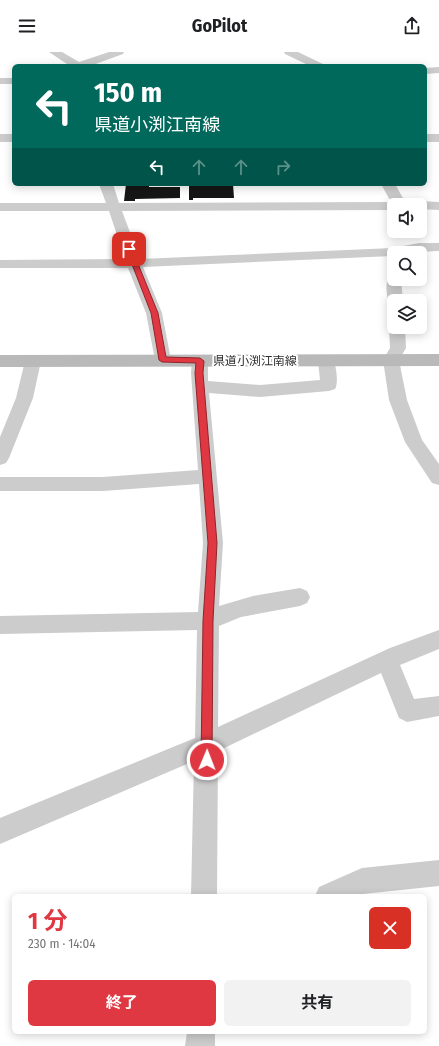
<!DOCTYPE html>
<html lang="ja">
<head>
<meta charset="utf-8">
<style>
  body { margin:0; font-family:"Fira Sans Condensed","Noto Sans JP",sans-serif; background:#f2f2f2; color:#202124; height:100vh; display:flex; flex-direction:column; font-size:15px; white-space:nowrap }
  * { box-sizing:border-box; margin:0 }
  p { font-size:13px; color:#757577 }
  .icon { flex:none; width:22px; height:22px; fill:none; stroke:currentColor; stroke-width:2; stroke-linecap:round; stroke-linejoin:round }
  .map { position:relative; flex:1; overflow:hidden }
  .side { position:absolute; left:12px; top:842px; width:415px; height:140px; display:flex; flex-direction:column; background:#fff; border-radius:6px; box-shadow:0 2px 10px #0003 }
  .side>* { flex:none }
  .top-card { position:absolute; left:12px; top:12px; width:415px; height:122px; border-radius:6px; box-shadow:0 2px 10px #0003; background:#00695c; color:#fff; overflow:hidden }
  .tools { position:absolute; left:387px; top:146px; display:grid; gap:8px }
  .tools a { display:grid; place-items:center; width:40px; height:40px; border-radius:6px; background:#fff; box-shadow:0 2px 10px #0003; font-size:20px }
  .pin { position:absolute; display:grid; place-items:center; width:34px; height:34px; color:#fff; margin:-17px; border-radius:8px; box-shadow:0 2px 6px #0006 }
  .me { position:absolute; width:44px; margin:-22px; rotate:1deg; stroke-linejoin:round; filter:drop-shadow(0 0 3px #0008) }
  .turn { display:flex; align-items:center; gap:14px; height:84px; padding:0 16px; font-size:18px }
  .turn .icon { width:52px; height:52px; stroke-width:2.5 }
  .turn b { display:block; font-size:28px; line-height:34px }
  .lanes { display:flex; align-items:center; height:38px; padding:0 16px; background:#0003; justify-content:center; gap:20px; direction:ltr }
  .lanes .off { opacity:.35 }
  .round { display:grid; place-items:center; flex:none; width:42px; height:42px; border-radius:6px; background:#f2f2f2 }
  .overview { display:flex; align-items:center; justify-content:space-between; height:68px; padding:0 16px }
  h1 { font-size:24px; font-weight:700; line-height:30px; color:#df3842 }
  .cta { display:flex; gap:8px; margin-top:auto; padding:8px 16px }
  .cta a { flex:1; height:46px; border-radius:6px; background:#df3842; color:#fff; font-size:16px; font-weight:700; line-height:46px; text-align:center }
  .cta a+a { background:#f2f2f2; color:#202124 }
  header { display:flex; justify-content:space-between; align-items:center; height:52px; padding:0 16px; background:#fff; font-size:18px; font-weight:700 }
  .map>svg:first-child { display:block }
  .building { fill:#161616 }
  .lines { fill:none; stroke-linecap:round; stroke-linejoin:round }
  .minor { fill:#ccc; fill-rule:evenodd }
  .secondary { fill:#b9b9b9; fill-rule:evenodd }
  .route { fill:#df3842; stroke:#91242b }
  .labels { text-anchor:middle; stroke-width:4; stroke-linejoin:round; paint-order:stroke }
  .street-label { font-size:12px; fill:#2f2f2f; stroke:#fff }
</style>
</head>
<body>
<header><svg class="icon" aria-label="menu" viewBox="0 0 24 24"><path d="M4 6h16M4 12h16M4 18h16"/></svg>GoPilot<svg class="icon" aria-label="share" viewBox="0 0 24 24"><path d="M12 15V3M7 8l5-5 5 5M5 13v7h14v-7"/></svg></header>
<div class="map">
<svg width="439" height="994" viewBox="0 0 439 994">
  <rect width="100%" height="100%" fill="#fff"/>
  <path class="building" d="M126 132H149V135H180V146L135 147V149H124Z
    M189 132H233L234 146H193V148H189Z"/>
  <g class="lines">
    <path class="minor" d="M49 0H62L79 10 109 0H124L123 2 90 14H70Z
      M284 0H298L323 12 325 14H310L285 2Z
      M439 15V21L425 22V16Z
      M0 26H14V32H0Z
      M0 82H14V90H0Z
      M425 82H439V90H425Z
      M99 132H113L119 151 391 150 381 132H395L407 153H394V158L122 159 140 207 393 196 419 191H439V199L394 201 393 204 143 215 162 261 171 308 169 312 163 313 157 312 155 308 146 261 128 216H0V208L125 207 109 159H0V151H106Z
      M420 149 439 150V158L420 157V153H413L415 150Z
      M394 223V227H401L403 249H394V253L390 252C386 246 385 230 389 224Z
      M391 271H394V275H405L406 296 399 308 407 348 422 388 439 412V433L432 431 405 390 389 348 383 308 390 296 389 275Z
      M33 304 39 305 41 309 33 346 9 406 6 411 0 413V385L16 346 25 309 27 305Z
      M200 304 206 305 208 309V329L260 333 320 328 318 309 320 305 326 304 332 305C336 312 339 330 335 337L329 339 260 345 209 341 223 491 219 554 253 544 300 536 307 539 310 545 307 551 300 554 241 565 219 574 218 675 390 596 439 578V597L400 613 414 647 439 644V664L407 670 399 666 381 621 218 699 217 844H191L194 709 0 792V766L195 686 197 578 0 582V564L198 560 203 491 199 432 103 439H0V425H103L198 418 191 321 192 309 194 305Z
      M439 808V834L363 842 358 844H315L319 835 362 816Z
      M187 980H215V994H185Z"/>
    <path class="secondary" d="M439 302V314L0 315V303Z"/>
  </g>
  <path class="route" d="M129 195 132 197 158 261 166 305 200 306 204 309 203 321 217 491 213 569 212 708 210 711 207 713 203 711 201 708 203 569 208 491 195 321 196 311 162 310 159 308 151 261 126 197Z"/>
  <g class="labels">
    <g class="street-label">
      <text x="255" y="313">県道小渕江南線</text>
    </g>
  </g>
</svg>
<div class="tools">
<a><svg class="icon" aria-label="sound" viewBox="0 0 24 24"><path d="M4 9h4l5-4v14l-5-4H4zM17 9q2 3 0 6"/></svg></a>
<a><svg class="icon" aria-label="search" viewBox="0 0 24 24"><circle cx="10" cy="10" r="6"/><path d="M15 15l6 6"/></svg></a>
<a><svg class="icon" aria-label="layers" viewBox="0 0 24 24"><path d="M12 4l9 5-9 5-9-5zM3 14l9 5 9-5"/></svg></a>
</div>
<div class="pin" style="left:129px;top:197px;background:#d93025"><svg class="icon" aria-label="arrive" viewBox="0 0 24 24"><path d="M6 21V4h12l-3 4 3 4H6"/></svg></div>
<svg class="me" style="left:207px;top:708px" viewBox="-20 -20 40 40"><circle r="17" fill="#df3842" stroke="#fff" stroke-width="3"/><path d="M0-11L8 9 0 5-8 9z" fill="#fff"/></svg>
<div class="top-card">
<div class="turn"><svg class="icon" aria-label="left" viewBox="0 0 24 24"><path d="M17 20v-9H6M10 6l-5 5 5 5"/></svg><div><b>150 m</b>県道小渕江南線</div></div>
<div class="lanes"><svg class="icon" aria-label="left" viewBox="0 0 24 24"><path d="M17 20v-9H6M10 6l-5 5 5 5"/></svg><svg class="icon off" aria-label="ahead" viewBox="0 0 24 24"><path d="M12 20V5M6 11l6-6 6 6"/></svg><svg class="icon off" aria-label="ahead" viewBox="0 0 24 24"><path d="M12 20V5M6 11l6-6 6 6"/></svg><svg class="icon off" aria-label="right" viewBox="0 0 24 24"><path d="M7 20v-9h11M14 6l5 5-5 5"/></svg></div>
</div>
<section class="side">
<div class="overview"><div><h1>1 分</h1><p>230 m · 14:04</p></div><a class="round" style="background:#d93025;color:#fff"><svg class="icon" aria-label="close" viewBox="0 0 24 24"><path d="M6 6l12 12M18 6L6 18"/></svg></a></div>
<div class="cta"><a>終了</a><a>共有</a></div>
</section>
</div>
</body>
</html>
